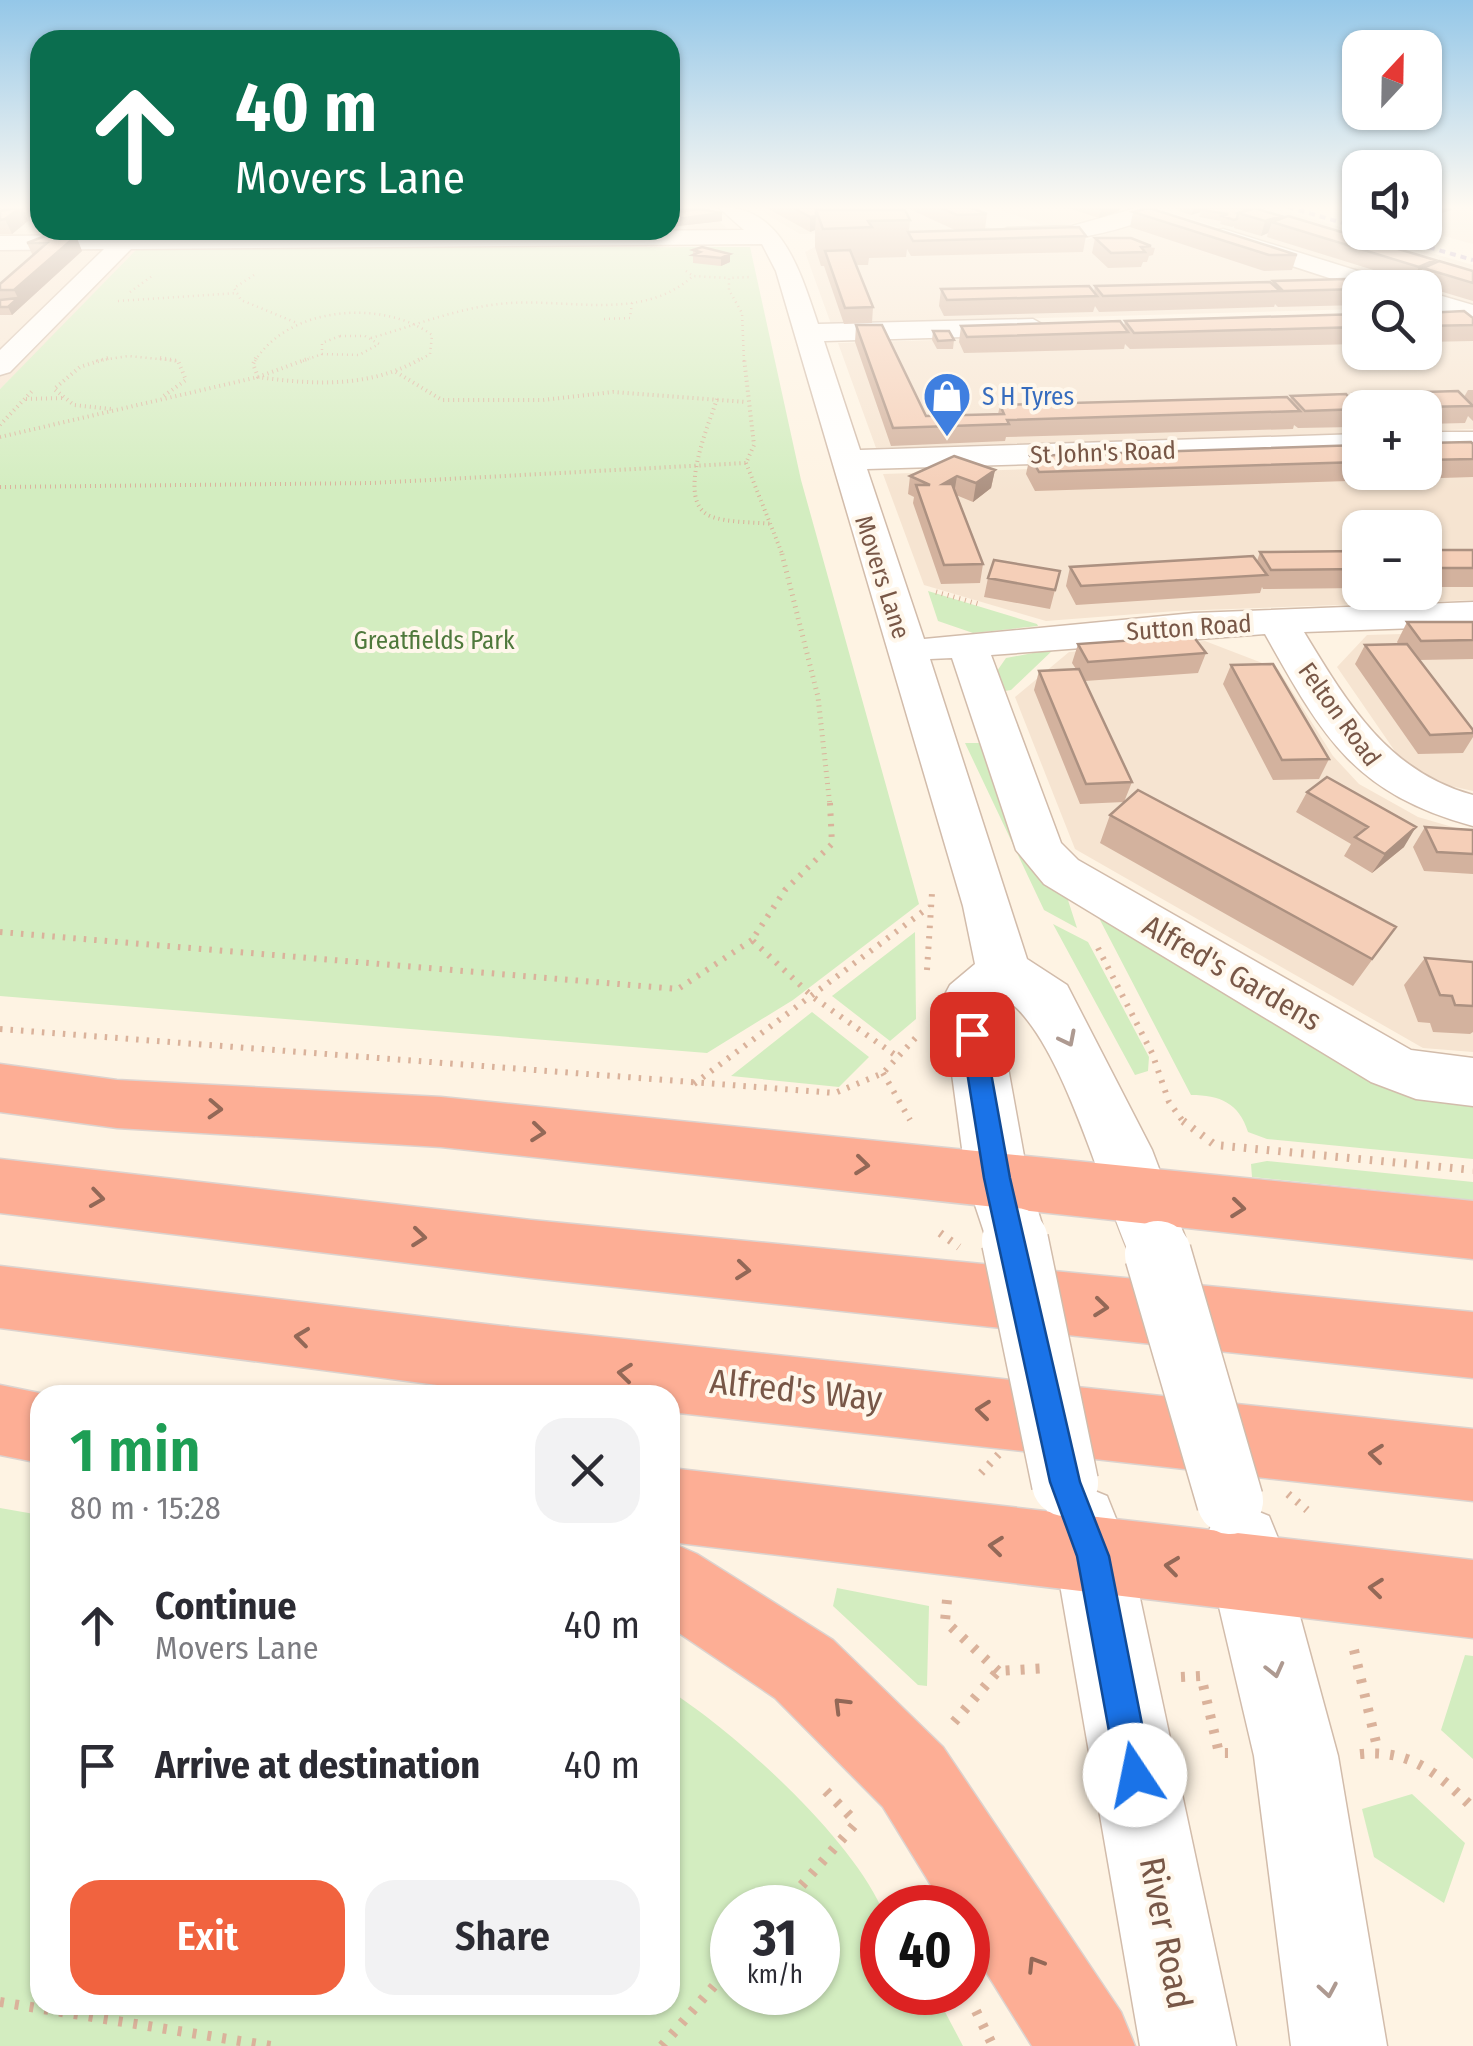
<!DOCTYPE html>
<html lang="en">
<head>
<meta charset="utf-8">
<style>
  body { margin:0; font-family:"Fira Sans Condensed",sans-serif; background:#f2f2f3; color:#2b2b33; height:100vh; display:flex; flex-direction:column; font-size:38px; white-space:nowrap }
  * { box-sizing:border-box; margin:0 }
  p { font-size:32px; color:#7c7c81 }
  .icon { flex:none; width:55px; height:55px; fill:none; stroke:currentColor; stroke-width:2; stroke-linecap:round; stroke-linejoin:round }
  .map { position:relative; flex:1; overflow:hidden }
  .sheet { position:absolute; left:30px; top:1385px; width:650px; height:630px; display:flex; flex-direction:column; background:#fff; border-radius:30px; box-shadow:0 2px 8px #0004 }
  .sheet>* { flex:none }
  .hud { position:absolute; left:30px; top:30px; width:650px; height:210px; border-radius:30px; box-shadow:0 2px 8px #0004; background:#0b6e4f; color:#fff; overflow:hidden }
  .needle { width:65px; rotate:22deg }
  .controls { position:absolute; left:1342px; top:30px; display:grid; gap:20px }
  .controls a { display:grid; place-items:center; width:100px; height:100px; border-radius:20px; background:#fff; box-shadow:0 2px 8px #0004; font-size:50px }
  .speed { position:absolute; left:710px; top:1885px; display:flex; gap:20px; font-size:50px; font-weight:700; text-align:center }
  .speed>* { display:grid; place-content:center; width:130px; height:130px; border-radius:50%; background:#fff; box-shadow:0 2px 8px #0004; line-height:1 }
  .speed small { font-size:25px; font-weight:400 }
  .speed .limit { border:15px solid #d22; background:#fff; color:#111 }
  .pin { position:absolute; display:grid; place-items:center; width:85px; height:85px; color:#fff; margin:-42px; border-radius:20px; box-shadow:0 5px 15px #0006 }
  .me { position:absolute; width:110px; margin:-55px; rotate:349deg; stroke-linejoin:round; filter:drop-shadow(0 0 8px #0008) }
  .turn { display:flex; align-items:center; gap:35px; height:210px; padding:0 40px; font-size:45px }
  .turn .icon { width:130px; height:130px; stroke-width:2.5 }
  .turn b { display:block; font-size:70px; line-height:85px }
  .round { display:grid; place-items:center; flex:none; width:105px; height:105px; border-radius:30px; background:#f2f2f3 }
  .headline { display:flex; align-items:center; justify-content:space-between; height:170px; padding:0 40px }
  h1 { font-size:60px; font-weight:600; line-height:75px; color:#1e9e55 }
  .primary-button { display:flex; gap:20px; margin-top:auto; padding:20px 40px }
  .primary-button a { flex:1; height:115px; border-radius:30px; background:#f1633f; color:#fff; font-size:40px; font-weight:600; line-height:115px; text-align:center }
  .primary-button a+a { background:#f2f2f3; color:#2b2b33 }
  ul { padding:0; list-style:none }
  li { display:flex; align-items:center; gap:30px; height:140px; padding:0 40px }
  li div { flex:1 }
  li b { display:block; font-size:38px }
  li em { font-style:normal }
  .map>svg:first-child { display:block }
  .residential { fill:#f6e4d1; fill-rule:evenodd }
  .green { fill:#d3edc0; fill-rule:evenodd }
  .lines { fill:none; stroke-linecap:round; stroke-linejoin:round }
  .minor-casing { stroke:#d2bcab; stroke-width:3 }
  .highway-casing { stroke:#dcd3cf; stroke-width:3 }
  .path-far5 { stroke:#dab29b; stroke-width:2.5; stroke-dasharray:1 4; stroke-linecap:butt }
  .path-far4 { stroke:#dab29b; stroke-width:4; stroke-dasharray:1 4; stroke-linecap:butt }
  .path-far3 { stroke:#dab29b; stroke-width:5; stroke-dasharray:1 5; stroke-linecap:butt }
  .path-far2 { stroke:#dab29b; stroke-width:6; stroke-dasharray:2.5 8; stroke-linecap:butt }
  .path-far1 { stroke:#dab29b; stroke-width:8; stroke-dasharray:2.5 9; stroke-linecap:butt }
  .path { stroke:#dab29b; stroke-width:10; stroke-dasharray:4 11; stroke-linecap:butt }
  .minor { fill:#fff; fill-rule:evenodd }
  .highway { fill:#fdae95; fill-rule:evenodd }
  .rail { stroke:#b5a0c8; stroke-width:4; stroke-dasharray:6 5; stroke-linecap:butt }
  .minor-bridge-casing { stroke:#d2bcab; stroke-width:69; stroke-linecap:butt }
  .path-bridge { stroke:#dab29b; stroke-width:8; stroke-dasharray:2.5 9; stroke-linecap:butt }
  .minor-bridge { stroke:#fff; stroke-width:66 }
  .wall { fill:#d3b29e }
  .shaded-wall { fill:#ac9181 }
  .building { fill:#f5cfb8; stroke:#ac9181; stroke-width:2.5 }
  .oneway { stroke:#ae9a91 }
  .oneway2 { stroke:#936857 }
  .route { fill:#1a73e8; stroke:#114b97; stroke-width:2.5 }
  .labels { text-anchor:middle; stroke-width:8; stroke-linejoin:round; paint-order:stroke }
  .far-shop-label { font-size:25px; fill:#366cbe; stroke:#fff7eb; text-anchor:start }
  .far-street-label { font-size:25px; fill:#785747; stroke:#fff7eb }
  .far-park-label { font-size:25px; fill:#4f793c; stroke:#fff7eb }
  .street-label { font-size:30px; fill:#785747; stroke:#fff7eb }
  .near-street-label { font-size:35px; fill:#785747; stroke:#fff7eb }
</style>
</head>
<body>
<div class="map">
<svg width="1473" height="2046" viewBox="0 0 1473 2046">
  <rect width="100%" height="100%" fill="#fef3e3"/>
  <path class="residential" d="M0 207H40V230H670V207H702L727 228 707 234H155L0 389Z
    M754 207H941L993 229 800 234Z
    M992 207H1103L1119 212 1051 228Z
    M1153 207H1271L1473 265V306Z
    M1425 207H1473V244L1425 231Z
    M1150 221 1360 288V309L831 324 805 252 815 247 1086 240Z
    M1473 324V429L1425 431V408H1360V433L876 448 838 343 1360 327V352H1425V325Z
    M1473 455V600L1176 611 1046 621 924 585 883 474 1360 458V472H1425ZM1360 528H1425V592H1360Z
    M1473 632V791L1446 785 1401 760 1337 667 1367 635Z
    M1205 641 1278 669 1333 756 1359 784 1418 817 1473 833V1052L1423 1048 1075 849 1015 697 1069 652Z"/>
  <path class="green" d="M750 247 801 480 919 904 793 1000 707 1053 0 996V389L138 248Z
    M928 591 1037 624 1038 626 973 633 938 621Z
    M1054 649 1011 690 1005 691 997 671 1006 658Z
    M965 743H985L1066 894 1077 928 1044 910Z
    M1102 913 1473 1103V1159L1267 1139 1248 1132C1239 1103 1220 1095 1191 1095L1100 920Z
    M1053 924 1088 942 1149 1057 1148 1071 1135 1075Z
    M915 932 916 1019 890 1041 832 996Z
    M812 1012 869 1057 839 1087 731 1076Z
    M1267 1161 1473 1182V1200L1252 1177 1251 1164Z
    M0 1508 40 1515V2005H670V1691C736 1733 848 1835 881 1907 890 1928 882 1969 882 1992L935 1993 963 2046H0ZM732 1908H818V1992H732Z
    M837 1588 929 1606 927 1686 918 1685 833 1606Z
    M1465 1655 1473 1656V1759L1441 1730Z
    M1412 1794 1465 1843 1444 1903 1374 1857 1362 1809Z"/>
  <g class="lines">
    <g class="minor-casing">
      <path id="minor" d="M718 207C782 204 801 274 818 324L1033 319 1047 327 1033 335 824 341 860 450 1360 434V454L867 469 924 639 1194 613 1473 602V626L1304 632C1347 703 1388 772 1473 795V826C1353 793 1323 737 1265 634L991 655 1061 843 1078 860 1411 1050 1473 1058V1106L1416 1099 1371 1082 1044 884 1016 850 952 658 930 659 1027 959 1067 985 1152 1150 1185 1237 1175 1257 1153 1266 1131 1257C1101 1192 1062 1038 1006 999L997 1007 1028 1178 1042 1224 1032 1244 1010 1252 988 1244 966 1178 942 1000 950 985 975 964 963 906 776 271 762 244 131 249 10 372 0 375V350L104 249 0 250V236L119 235 124 230H149L145 235 744 230Z
        M1140 207H1154L1157 212C1138 231 1015 255 995 235L1007 228 1072 226Z
        M1223 229 1397 283 1400 288H1360L1215 241V231Z
        M1425 291 1473 305V322L1425 307Z
        M1425 432H1473V450L1425 452Z
        M1080 1485 1107 1496 1131 1556 1236 2046H1140L1055 1556 1042 1523 1053 1496Z
        M1242 1505 1269 1516 1280 1543 1338 1756 1387 2046H1291L1254 1756 1204 1543 1215 1516Z"/>
    </g>
    <g class="highway-casing">
      <path id="highway" d="M0 1064 117 1080 441 1097 1473 1201V1259L441 1147 117 1128 0 1112Z
        M0 1159 531 1220 1473 1312V1378L531 1278 0 1213Z
        M0 1266 502 1326 1473 1429V1501L670 1412V1395H514L0 1328Z
        M0 1385 49 1395H40V1463L0 1455Z
        M670 1468 1473 1560V1638L670 1542Z
        M670 1542 697 1554 833 1640 943 1747 1121 2012 1135 2046H1032L968 1943V1908H945L883 1807 775 1698 670 1627Z"/>
    </g>
    <path class="path-far5" d="M686 271 693 276 729 278
      M254 275 234 288 241 300 297 323
      M130 292 152 276
      M118 301 238 293
      M604 319 630 318 632 303
      M340 336H365L379 344 359 355 322 354V343Z
      M371 338C413 326 455 309 499 304 563 296 640 324 693 276
      M96 361 128 356 178 361
      M255 361C289 306 383 299 432 335L430 354 418 361
      M303 361 322 354
      M744 361 742 313 729 290V278L751 277"/>
    <path class="path-far4" d="M108 358 80 367 54 389 74 405 111 409
      M160 358 178 361 186 380 162 397
      M256 358 253 364 258 377C314 385 371 388 422 358
      M396 372 442 400H543L613 392 746 402
      M26 399 64 398
      M717 399C709 424 675 501 710 516 727 523 755 522 773 524
      M0 425 33 390
      M0 437 258 377 310 358
      M746 463 783 556
      M0 487 373 483 746 463 754 445 744 358"/>
    <path class="path-far3" d="M782 554 818 697 830 806
      M936 592 982 605"/>
    <path class="path-far2" d="M830 803 832 844 785 890 752 940 813 997 898 1057
      M0 932 678 989 752 940
      M1098 948 1152 1053 1169 1102 1185 1124
      M927 970 932 893
      M0 1029 835 1093 883 1073 920 1033
      M883 1073 910 1120
      M694 1084 929 907"/>
    <path class="path-far1" d="M1183 1121 1215 1145 1473 1170"/>
    <path class="path" d="M947 1600 945 1621 998 1671
      M1354 1650 1378 1751
      M1181 1677 1201 1676 1219 1753H1228
      M954 1722 998 1671 1049 1668
      M1360 1754C1412 1749 1438 1774 1473 1808
      M826 1791 852 1818
      M782 1908 856 1823
      M0 2002 271 2046
      M976 2011 993 2046
      M662 2046 732 1965"/>
    <use href="#minor" class="minor"/>
    <use href="#highway" class="highway"/>
    <path class="rail" d="M1288 207 1360 228
      M1376 232 1473 260"/>
    <g class="minor-bridge-casing">
      <path id="minor-bridge" d="M1015 1241 1065 1483
        M1158 1254 1230 1501"/>
    </g>
    <path class="path-bridge" d="M940 1233 959 1247
      M981 1473 1001 1452
      M1288 1494 1307 1510"/>
    <use href="#minor-bridge" class="minor-bridge"/>
  </g>
  <path class="wall" d="M22 207 28 221 12 234H0V211Z
    M670 207H700V209L722 221 670 227Z
    M765 207H816L823 210 910 220 909 232 1086 236 1083 252 911 256 907 249 906 257 869 258 868 265H856L873 307 872 323 844 324 824 266H821L815 247V230L810 232Z
    M905 207H969L987 214 985 229 955 230Z
    M1065 207H1120L1119 211 1099 218Z
    M1168 207H1238L1281 216 1280 219 1434 263 1473 271V301L1416 284 1417 280 1412 282 1267 237 1268 233 1261 236 1234 228V226L1232 227 1220 224 1221 221 1199 217 1201 212 1191 215 1179 211 1180 209Z
    M1425 207H1453L1451 210 1425 219Z
    M1133 212 1297 255 1292 270 1264 271 1130 227Z
    M60 230H102L99 233 62 234Z
    M197 230H322L321 231Z
    M76 236 82 251 12 315H0V284L33 256 27 243Z
    M1095 238 1155 248 1153 255 1149 256 1147 262H1143L1141 267 1108 268 1092 253Z
    M702 247 730 262 721 266 693 263V250Z
    M1273 281 1360 288V305L1278 307 1275 304 1274 307 1099 312 1095 306 1093 312 944 316 939 306 941 289 1094 292 1095 286 1272 284Z
    M1425 313 1473 318V341L1425 342Z
    M1360 314V344L1130 349 1125 344 1124 349 964 353 959 342 961 326H1124L1125 321Z
    M856 325 926 416 998 414 1000 405 1290 400 1291 396 1351 400 1354 394 1464 397 1468 390H1473V421L1468 416 1465 423 1425 424V408H1360V426L1356 422 1353 427 1298 428 1294 425 1293 429 1006 437 1005 441 891 446 855 342Z
    M933 331 954 340 953 349H937L932 340Z
    M1425 443 1473 444V477L1035 491 1026 474 1030 456 1360 445V472H1425Z
    M995 470 991 488 973 502 956 495 983 564 980 583 941 584 913 503 914 497 908 494 910 476Z
    M1425 550H1473V587H1425Z
    M1360 551V588L1263 589 1262 587 1260 593 1076 605 1066 586 1070 567 1257 561 1260 552Z
    M1060 571 1050 609 984 597 988 578Z
    M1407 622H1473V659L1419 660 1473 730V737L1463 753 1418 754 1355 664 1365 645 1398 644 1397 642Z
    M1078 644 1206 653 1198 673 1085 681 1132 782 1124 802 1080 804 1034 690 1039 671 1076 669 1072 663Z
    M1231 665 1329 759 1319 779 1273 780 1223 684Z
    M1307 792 1404 847 1372 873 1344 856 1351 844 1296 812Z
    M1110 815 1396 927 1353 986 1100 843Z
    M1425 827 1473 830V874L1424 871 1413 847Z
    M1425 958 1473 962V1032L1470 1034 1433 1032 1430 1023 1418 1022 1404 985Z"/>
  <path class="shaded-wall" d="M22 207 28 221 12 234 5 219Z
    M677 207H700L701 216 722 213V221L670 227V220L678 219Z
    M1101 207H1120L1119 211 1099 218Z
    M1196 207H1215L1201 210V212L1191 215 1194 208Z
    M1431 207H1453L1451 210 1425 219Z
    M816 216 815 230 810 232V217Z
    M1281 216 1279 224 1272 222 1268 233 1261 236 1265 221Z
    M76 236 82 251 12 315 8 307 18 298 14 290Z
    M730 254V262L721 266V258Z
    M1435 260 1431 270 1423 268 1417 280 1412 282 1419 267Z
    M995 470 991 488 973 502 976 483Z
    M957 476 954 494 943 484Z
    M1416 827 1404 847 1372 873 1385 854Z"/>
  <path class="building" d="M21 207 5 219 0 220V211Z
    M792 207H816L823 210H816V216L810 217Z
    M939 207H969L987 214 957 215Z
    M1211 207H1238L1249 210 1238 213 1237 219 1234 220 1222 216 1228 214 1201 210Z
    M1149 208 1297 255H1269L1133 212Z
    M1254 208 1281 216 1265 221 1238 213Z
    M700 209 722 213 670 220V213Z
    M816 210H905L910 220 868 221 872 227 823 229Z
    M1288 216 1435 260 1419 267 1272 222Z
    M1079 227 1086 236 913 241 908 232Z
    M45 236H76L14 290H0V284L47 243H27Z
    M1095 238H1131L1151 246 1141 247 1145 252 1111 253Z
    M702 247 730 254 721 258 693 255 700 252 693 250Z
    M850 250 873 307 845 308 825 251Z
    M1439 261 1473 271V283L1423 268Z
    M1346 279 1414 288H1360V289L1283 291 1273 281Z
    M1270 282 1280 291 1103 296 1095 286Z
    M1089 286 1097 296 947 300 941 289Z
    M18 298 8 307H0V300Z
    M1464 311 1473 318V325L1425 326V313Z
    M1360 314V327L1134 333 1125 321Z
    M1120 321 1128 332 967 337 961 326Z
    M856 325H882L926 416 1004 414 1000 405 1287 397 1300 411 1007 420 1009 424 893 428Z
    M933 331H949L954 340 938 341Z
    M1458 391 1473 406 1367 408 1354 394Z
    M1346 394 1360 409 1305 411 1291 396Z
    M1471 442 1473 444V459L1425 460V443Z
    M1360 445V462L1039 472 1030 456Z
    M954 456 995 470 976 483 957 476 943 484H952L983 564 944 565 916 485H930L910 476Z
    M1425 550H1473V568H1425Z
    M1360 551V569L1271 570 1260 552Z
    M1253 556 1267 575 1081 586 1070 567Z
    M994 560 1060 571 1055 590 988 578Z
    M1407 622H1473V640L1421 641Z
    M1193 636 1206 653 1088 662 1078 644Z
    M1407 644 1473 730V733L1430 735 1365 645Z
    M1273 664 1329 759 1282 760 1231 665Z
    M1079 669 1132 782 1086 784 1039 671Z
    M1327 777 1416 827 1385 854 1355 837 1368 827 1307 792Z
    M1138 790 1396 927 1372 959 1110 815Z
    M1425 827 1473 830V854L1437 852Z
    M1425 958 1473 962V1006L1455 1005 1452 996 1440 995Z"/>
  <defs><path id="oneway-chevron" d="M-2-3.5L2.5 0L-2 3.5" fill="none" stroke-width="1.6" stroke-linecap="round" stroke-linejoin="round" transform="scale(2.5)"/></defs>
  <g class="oneway">
    <use href="#oneway-chevron" transform="translate(1068 1039) rotate(63)"/>
    <use href="#oneway-chevron" transform="translate(1275 1670) rotate(76)"/>
    <use href="#oneway-chevron" transform="translate(1328 1990) rotate(80)"/>
  </g>
  <g class="oneway2">
    <use href="#oneway-chevron" transform="translate(215 1109) rotate(3)"/>
    <use href="#oneway-chevron" transform="translate(538 1132) rotate(6)"/>
    <use href="#oneway-chevron" transform="translate(862 1165) rotate(6)"/>
    <use href="#oneway-chevron" transform="translate(97 1198) rotate(8)"/>
    <use href="#oneway-chevron" transform="translate(1238 1208) rotate(6)"/>
    <use href="#oneway-chevron" transform="translate(419 1237) rotate(6)"/>
    <use href="#oneway-chevron" transform="translate(743 1270) rotate(6)"/>
    <use href="#oneway-chevron" transform="translate(1101 1307) rotate(6)"/>
    <use href="#oneway-chevron" transform="translate(302 1337) rotate(-173)"/>
    <use href="#oneway-chevron" transform="translate(625 1373) rotate(-174)"/>
    <use href="#oneway-chevron" transform="translate(983 1410) rotate(-174)"/>
    <use href="#oneway-chevron" transform="translate(1376 1454) rotate(-174)"/>
    <use href="#oneway-chevron" transform="translate(996 1546) rotate(-174)"/>
    <use href="#oneway-chevron" transform="translate(1172 1566) rotate(-173)"/>
    <use href="#oneway-chevron" transform="translate(1376 1588) rotate(-174)"/>
    <use href="#oneway-chevron" transform="translate(841 1705) rotate(-135)"/>
    <use href="#oneway-chevron" transform="translate(1035 1964) rotate(-122)"/>
  </g>
  <linearGradient id="sky" x2="0" y2="1"><stop stop-color="#94c7e8"/><stop offset="0.42" stop-color="#fffaf2"/><stop offset="1" stop-color="#fffaf2" stop-opacity="0"/></linearGradient>
  <rect width="1473" height="493" fill="url(#sky)"/>
  <path class="route" d="M972 1025 984 1034 1010 1178 1080 1482 1109 1556 1152 1775 1147 1787 1135 1793 1122 1787 1117 1775 1077 1556 1050 1482 984 1178 961 1034Z"/>
  <defs>
    <g id="shop-pin" transform="scale(2.5)"><path d="M0 17L-7.5 6A9.5 9.5 0 1 1 7.5 6Z" fill="#3f7fe0" stroke="#fff7eb"/><path d="M-5-2.5h2.3a2.7 3.5 0 0 1 5.4 0H5L5.5 6h-11ZM-1.5-2.5h3a1.5 2.3 0 0 0-3 0Z" fill="#fff"/></g>
  </defs>
  <g fill-rule="evenodd">
    <use href="#shop-pin" x="947" y="396"/>
  </g>
  <g class="labels">
    <g class="far-shop-label">
      <text x="982" y="405">S H Tyres</text>
    </g>
    <g class="far-street-label">
      <text transform="translate(1103 452) rotate(-2)" y="9">St John's Road</text>
      <text transform="translate(883 577) rotate(72)" y="9">Movers Lane</text>
      <text transform="translate(1189 627) rotate(-4)" y="9">Sutton Road</text>
      <text transform="translate(1340 714) rotate(54)" y="9">Felton Road</text>
    </g>
    <g class="far-park-label">
      <text x="434" y="649">Greatfields Park</text>
    </g>
    <g class="street-label">
      <text transform="translate(1232 973) rotate(30)" y="10">Alfred's Gardens</text>
    </g>
    <g class="near-street-label">
      <text transform="translate(796 1390) rotate(6)" y="12">Alfred's Way</text>
      <text transform="translate(1166 1933) rotate(79)" y="12">River Road</text>
    </g>
  </g>
</svg>
<div class="controls">
<a><svg class="needle" viewBox="-14 -14 28 28"><path d="M0-13l5 13h-10z" fill="#e53935"/><path d="M0 13l5-13h-10z" fill="#7c7c81"/></svg></a>
<a><svg class="icon" aria-label="sound" viewBox="0 0 24 24"><path d="M4 9h4l5-4v14l-5-4H4zM17 9q2 3 0 6"/></svg></a>
<a><svg class="icon" aria-label="search" viewBox="0 0 24 24"><circle cx="10" cy="10" r="6"/><path d="M15 15l6 6"/></svg></a>
<a>+</a>
<a>−</a>
</div>
<div class="speed"><div>31<small>km/h</small></div><div class="limit">40</div></div>
<div class="pin" style="left:972px;top:1034px;background:#d93025"><svg class="icon" aria-label="arrive" viewBox="0 0 24 24"><path d="M6 21V4h12l-3 4 3 4H6"/></svg></div>
<svg class="me" style="left:1135px;top:1775px" viewBox="-20 -20 40 40"><circle r="19" fill="#fff"/><path d="M0-13L10 11 0 6-10 11z" fill="#1a73e8"/></svg>
<div class="hud">
<div class="turn"><svg class="icon" aria-label="ahead" viewBox="0 0 24 24"><path d="M12 20V5M6 11l6-6 6 6"/></svg><div><b>40 m</b>Movers Lane</div></div>
</div>
<section class="sheet">
<div class="headline"><div><h1>1 min</h1><p>80 m · 15:28</p></div><a class="round"><svg class="icon" aria-label="close" viewBox="0 0 24 24"><path d="M6 6l12 12M18 6L6 18"/></svg></a></div>
<ul>
<li><svg class="icon" aria-label="ahead" viewBox="0 0 24 24"><path d="M12 20V5M6 11l6-6 6 6"/></svg><div><b>Continue</b><p>Movers Lane</p></div><em>40 m</em></li>
<li><svg class="icon" aria-label="arrive" viewBox="0 0 24 24"><path d="M6 21V4h12l-3 4 3 4H6"/></svg><div><b>Arrive at destination</b></div><em>40 m</em></li>
</ul>
<div class="primary-button"><a>Exit</a><a>Share</a></div>
</section>
</div>
</body>
</html>
